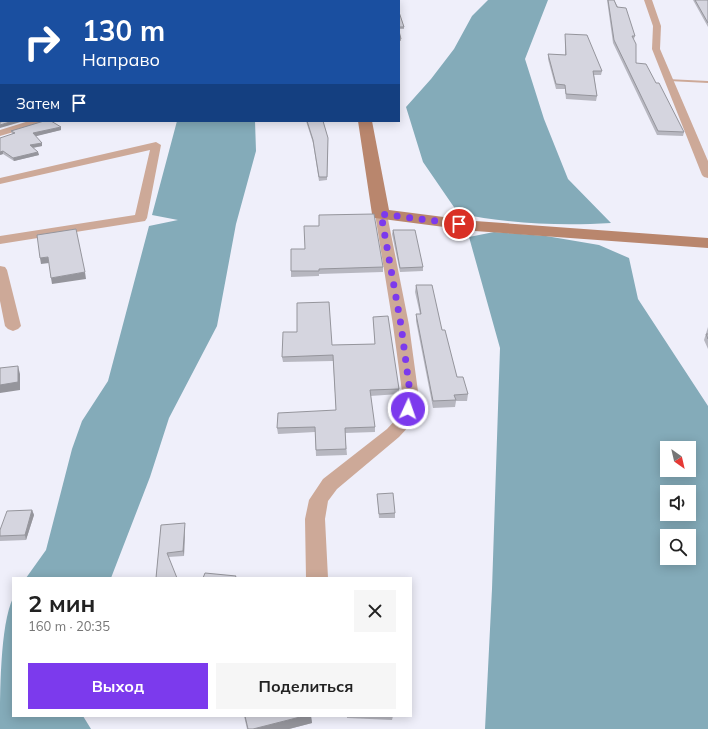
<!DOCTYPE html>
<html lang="ru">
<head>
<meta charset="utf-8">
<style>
  body { margin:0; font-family:Mulish,sans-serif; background:#f6f6f6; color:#222; height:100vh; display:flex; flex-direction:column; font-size:15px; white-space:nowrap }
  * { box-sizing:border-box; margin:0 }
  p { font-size:13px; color:#767676 }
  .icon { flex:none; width:22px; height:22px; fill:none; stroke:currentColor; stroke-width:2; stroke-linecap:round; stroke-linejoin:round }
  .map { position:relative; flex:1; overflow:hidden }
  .drawer { position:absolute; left:12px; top:577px; width:400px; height:140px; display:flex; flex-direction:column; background:#fff; border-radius:0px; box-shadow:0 2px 10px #0003 }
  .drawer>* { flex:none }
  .top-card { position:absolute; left:0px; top:0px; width:400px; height:122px; box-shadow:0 2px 10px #0003; background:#1a4fa0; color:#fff; overflow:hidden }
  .needle { width:26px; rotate:146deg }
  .controls { position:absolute; left:660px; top:441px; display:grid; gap:8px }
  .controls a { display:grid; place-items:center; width:36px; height:36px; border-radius:0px; background:#fff; box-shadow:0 2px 10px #0003; font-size:20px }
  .pin { position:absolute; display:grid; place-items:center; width:34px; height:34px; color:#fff; margin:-17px; border:2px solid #fff; border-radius:50%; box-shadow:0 1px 4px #0007 }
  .me { position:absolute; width:44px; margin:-22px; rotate:3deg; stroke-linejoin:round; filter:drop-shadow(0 0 3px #0008) }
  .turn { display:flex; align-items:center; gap:14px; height:84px; padding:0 16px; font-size:18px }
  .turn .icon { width:52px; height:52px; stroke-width:2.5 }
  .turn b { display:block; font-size:28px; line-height:34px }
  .then { display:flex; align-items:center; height:38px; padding:0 16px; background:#0003; gap:8px; font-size:15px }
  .round { display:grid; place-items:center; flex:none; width:42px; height:42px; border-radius:0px; background:#f6f6f6 }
  .head { display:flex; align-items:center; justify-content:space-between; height:68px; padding:0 16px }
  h1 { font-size:24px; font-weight:700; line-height:30px }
  .action { display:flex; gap:8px; margin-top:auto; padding:8px 16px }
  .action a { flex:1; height:46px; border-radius:0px; background:#7c3aed; color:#fff; font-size:16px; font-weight:700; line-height:46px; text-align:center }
  .action a+a { background:#f6f6f6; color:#222 }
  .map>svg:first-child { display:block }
  .water { fill:#84abb9; fill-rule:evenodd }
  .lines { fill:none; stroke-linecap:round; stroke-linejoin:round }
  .lane { fill:#cda998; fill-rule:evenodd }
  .street { fill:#cda998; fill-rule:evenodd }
  .secondary { fill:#b9866d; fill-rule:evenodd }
  .wall { fill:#b7b7c0 }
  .shaded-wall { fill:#95959c }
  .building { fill:#d5d5df; stroke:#95959c }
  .route { stroke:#7c3aed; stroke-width:7; stroke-dasharray:0 12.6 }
</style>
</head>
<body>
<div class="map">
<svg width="708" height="729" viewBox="0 0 708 729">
  <rect width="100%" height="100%" fill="#efeffa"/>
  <path class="water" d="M488 0H548L525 59 544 119 568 179 611 223C561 226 507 224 458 213L423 162 406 107 431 79 454 49 472 16Z
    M177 121H255L256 151 236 224 217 326 169 418 150 477 111 578H26L46 550 72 449 82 421 108 381 149 226 178 220 152 215Z
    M494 232 546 236 599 245 629 258 638 299 708 406V729H485L492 589 500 348 469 237ZM667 448H689V470H667ZM667 492H689V514H667ZM667 536H689V558H667Z
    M13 598V716H83L91 729H0C0 695 0 625 13 598Z"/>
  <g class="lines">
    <path class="lane" d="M667 79 708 81V83L669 81 667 80Z"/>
    <path class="street" d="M644 0H652L661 26 660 49 708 161V178L704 177 702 175 652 49 653 26Z
      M0 28H1V32H0Z
      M29 121H45L44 123 0 136V130Z
      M156 142 161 145 147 218 145 221 0 244V236L135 215 150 150 0 184V178Z
      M381 210 385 211 387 214 409 325 419 399 415 419 412 423 399 437 337 489 328 501 325 519 328 578H306L305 519 309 500 323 479 387 429 398 417 403 399 393 325 375 214 377 211Z
      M0 266 5 267 7 270 21 326 18 329 13 331 8 329 5 326 0 301Z"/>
    <path class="secondary" d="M268 0H281L282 1H269Z
      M358 121H372L389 210 475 221 708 238V248L475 231 375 218 372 214Z"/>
  </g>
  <path class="wall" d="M607 0H614L635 36 634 39H633L636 63 656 83 684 132 683 136 657 135 613 43Z
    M693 0H708V27Z
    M399 12 404 27V29H399Z
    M399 31 401 39V41H399Z
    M565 34 602 71 601 75H594L597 96 596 101 566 99 565 89H556L548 59V54L565 55Z
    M306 121H323L328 138 327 180 319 181 313 143Z
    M61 130 35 136 42 143V146L33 148 38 152 39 155 14 161 3 154 0 155 12 134 11 131Z
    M319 226 383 267V272L319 274V276L291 277V271Z
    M393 230 423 267V271L400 272 392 234Z
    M416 285 442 330 457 377 468 394 467 401H456L455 407 433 408 416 321V314H420L415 292Z
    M373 317 399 389V394L370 396 375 427V432L345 433 347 455 316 456 315 432 278 434 277 428 336 410 333 361 283 362 282 357 332 345 375 344Z
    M708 327V349L704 340Z
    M377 494 395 513V518H379Z
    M32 510 34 515 26 540 0 541V530Z
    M161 525 185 527 184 556 168 557 156 578Z
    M244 716H311L312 723 289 729H247Z
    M347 716H393L392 720 347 718Z"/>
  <path class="shaded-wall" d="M13 121H24L0 128V125Z
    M61 127V130L33 137V133Z
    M42 143V146L31 148 30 145Z
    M3 151V154L0 155V152Z
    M38 152 39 155 14 161 13 158Z
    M48 257 49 263 41 264 40 258Z
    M85 272 86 279 52 284 51 278Z
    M18 366 20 374V390L0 393V385Z
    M32 510 34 515 26 540 25 535Z
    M185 523V527L184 556 183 551Z
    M304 716H311L312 723 289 729H253Z"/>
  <path class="building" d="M338 0H392L393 1H338Z
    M608 0H614L617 7 626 8 635 36H632L636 44V63L646 64 656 83H659L684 132 658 131 614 40Z
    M695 0H708V23Z
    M399 12 404 27H399Z
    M399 31 401 39H399Z
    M565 34 587 35 602 71H593L597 96 566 94 565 85 556 84 548 54 566 55Z
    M1 39V73L0 72V43Z
    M1 77V88H0V81Z
    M5 121H13L0 125V122Z
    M44 121H51L61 127 33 133 42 143 30 145 38 152 13 158 3 151 0 152V138L15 133 11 131Z
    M307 121H323L328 138 327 177H319L313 140Z
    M374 214 383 267 319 269V271H291V249H305L304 226H319V215Z
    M76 229 85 272 51 278 48 257 40 258 37 235Z
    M393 230H415L423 267 400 268Z
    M416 285H432L442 330H445L457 377H463L468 394 454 395 456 400 433 401 416 314H421Z
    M329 302 332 345 375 344 373 317 388 316 399 389 370 390 375 427 345 428 346 449 316 450 315 427 277 428 278 413 336 410 333 355 282 357 283 332H297V303Z
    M706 334H708V339Z
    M18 366V382L0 385V368Z
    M393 493 395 513 379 514 377 494Z
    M32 510 25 535 0 536V530L7 511Z
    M185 523 183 551 167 553 177 578H156L161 525Z
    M205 573 236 576 235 578H203Z
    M245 716H304L253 729H248Z"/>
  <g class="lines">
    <path class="route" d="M408 409 411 400 401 325 381 214 459 224"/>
  </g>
</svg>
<div class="controls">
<a><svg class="needle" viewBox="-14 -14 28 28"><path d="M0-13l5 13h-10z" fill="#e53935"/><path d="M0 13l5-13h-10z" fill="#767676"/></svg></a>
<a><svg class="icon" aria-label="sound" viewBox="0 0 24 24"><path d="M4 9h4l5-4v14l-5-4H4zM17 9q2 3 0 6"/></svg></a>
<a><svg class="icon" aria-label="search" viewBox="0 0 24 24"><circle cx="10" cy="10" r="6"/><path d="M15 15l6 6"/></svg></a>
</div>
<div class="pin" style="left:459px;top:224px;background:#d93025"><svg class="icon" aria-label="arrive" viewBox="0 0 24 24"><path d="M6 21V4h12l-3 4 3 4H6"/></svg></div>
<svg class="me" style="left:408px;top:409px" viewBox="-20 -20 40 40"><circle r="17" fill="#7c3aed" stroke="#fff" stroke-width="3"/><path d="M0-11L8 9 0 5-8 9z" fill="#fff"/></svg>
<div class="top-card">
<div class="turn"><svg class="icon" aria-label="right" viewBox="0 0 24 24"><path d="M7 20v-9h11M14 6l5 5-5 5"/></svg><div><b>130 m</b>Направо</div></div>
<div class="then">Затем<svg class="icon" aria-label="arrive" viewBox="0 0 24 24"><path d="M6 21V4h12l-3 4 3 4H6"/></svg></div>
</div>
<section class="drawer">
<div class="head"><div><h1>2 мин</h1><p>160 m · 20:35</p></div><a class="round"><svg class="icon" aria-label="close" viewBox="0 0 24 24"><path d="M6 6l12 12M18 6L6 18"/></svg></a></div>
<div class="action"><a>Выход</a><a>Поделиться</a></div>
</section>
</div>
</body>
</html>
